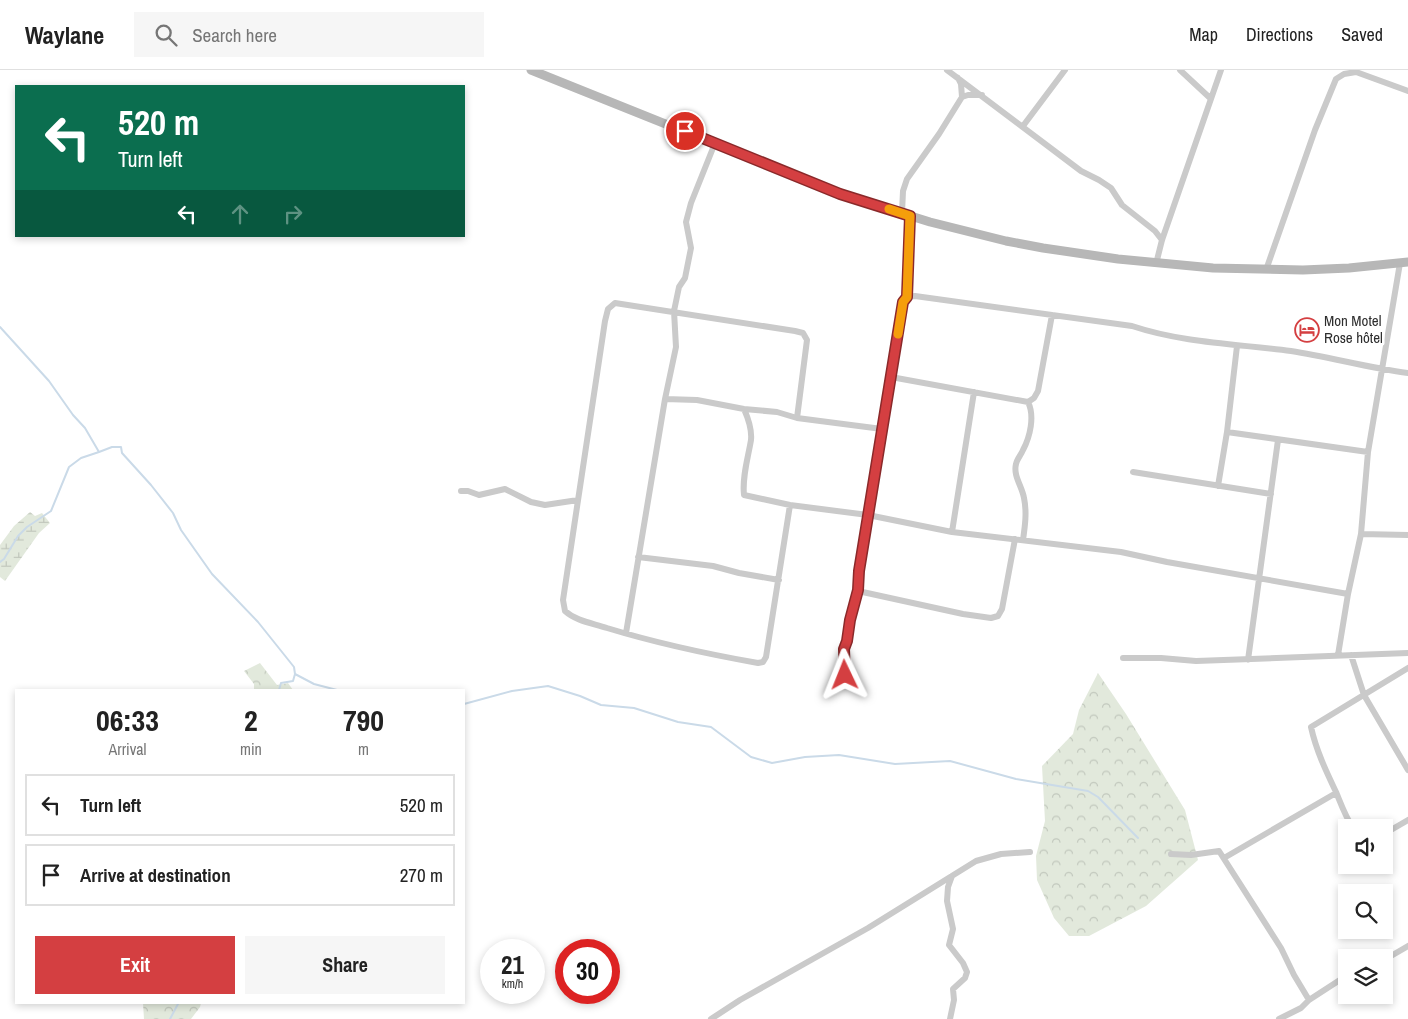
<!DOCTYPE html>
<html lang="en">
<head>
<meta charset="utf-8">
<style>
  body { margin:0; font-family:"Archivo Narrow",sans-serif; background:#f6f6f6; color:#222; height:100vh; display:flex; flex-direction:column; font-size:19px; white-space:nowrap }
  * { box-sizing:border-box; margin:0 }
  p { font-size:16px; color:#767676 }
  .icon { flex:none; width:28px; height:28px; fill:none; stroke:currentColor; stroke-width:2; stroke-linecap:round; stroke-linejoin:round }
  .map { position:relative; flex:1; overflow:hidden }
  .details { position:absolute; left:15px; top:619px; width:450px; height:315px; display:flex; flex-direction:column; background:#fff; border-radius:0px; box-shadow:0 2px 8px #0003 }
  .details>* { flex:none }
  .banner { position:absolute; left:15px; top:15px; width:450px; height:152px; border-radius:0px; box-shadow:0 2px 8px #0003; background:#0b6e4f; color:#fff; overflow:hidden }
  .tools { position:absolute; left:1338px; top:749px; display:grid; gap:10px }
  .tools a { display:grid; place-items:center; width:55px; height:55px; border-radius:0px; background:#fff; box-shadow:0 2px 8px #0003; font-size:25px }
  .speed { position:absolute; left:480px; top:869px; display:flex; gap:10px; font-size:25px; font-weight:700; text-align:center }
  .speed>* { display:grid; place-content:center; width:65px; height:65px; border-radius:50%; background:#fff; box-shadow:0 2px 8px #0003; line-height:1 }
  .speed small { font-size:12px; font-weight:400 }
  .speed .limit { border:8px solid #d22; background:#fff; color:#111 }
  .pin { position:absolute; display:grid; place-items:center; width:42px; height:42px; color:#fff; margin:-21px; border:2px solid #fff; border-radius:50%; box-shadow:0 1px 5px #0007 }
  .me { position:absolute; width:55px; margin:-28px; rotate:358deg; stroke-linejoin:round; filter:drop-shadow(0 0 4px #0008) }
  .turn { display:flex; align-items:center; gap:18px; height:105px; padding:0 20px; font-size:22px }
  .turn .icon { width:65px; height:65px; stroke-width:2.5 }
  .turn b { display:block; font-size:35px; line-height:42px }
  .lanes { display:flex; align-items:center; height:48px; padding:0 20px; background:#0003; justify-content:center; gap:25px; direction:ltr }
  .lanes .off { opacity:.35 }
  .eta { display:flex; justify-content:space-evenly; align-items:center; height:85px; text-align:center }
  .eta b { font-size:30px; font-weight:800; line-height:35px }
  .primary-button { display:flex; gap:10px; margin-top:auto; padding:10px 20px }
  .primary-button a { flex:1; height:58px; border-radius:0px; background:#d43f41; color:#fff; font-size:20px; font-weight:800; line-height:58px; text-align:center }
  .primary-button a+a { background:#f6f6f6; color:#222 }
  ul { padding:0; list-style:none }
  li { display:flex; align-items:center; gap:15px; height:62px; margin:0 10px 8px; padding:0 10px; border:2px solid #e0e0e0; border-radius:0px }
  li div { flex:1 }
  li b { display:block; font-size:19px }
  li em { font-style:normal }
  header { display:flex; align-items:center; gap:30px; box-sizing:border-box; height:70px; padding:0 25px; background:#fff; border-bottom:1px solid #e0e0e0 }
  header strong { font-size:24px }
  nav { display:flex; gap:28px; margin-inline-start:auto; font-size:18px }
  .search { width:350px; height:45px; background:#f6f6f6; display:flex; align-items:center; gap:12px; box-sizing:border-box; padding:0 18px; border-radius:0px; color:#767676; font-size:19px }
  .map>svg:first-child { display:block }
  .forest { fill:url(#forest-crowns) }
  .wetland { fill:url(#wetland-marsh) }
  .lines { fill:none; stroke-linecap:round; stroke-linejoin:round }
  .stream { stroke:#cadae8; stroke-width:2 }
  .street { stroke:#cacaca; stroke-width:6 }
  .secondary { stroke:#b7b7b7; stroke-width:9 }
  .route-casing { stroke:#8a292a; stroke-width:12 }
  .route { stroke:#d43f41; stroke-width:9 }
  .slow { stroke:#f59e0b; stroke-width:9 }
  .labels { text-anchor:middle; stroke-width:5; stroke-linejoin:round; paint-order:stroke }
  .poi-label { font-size:15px; fill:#2d2d2d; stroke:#fff; text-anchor:start }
</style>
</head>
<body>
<header>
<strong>Waylane</strong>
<div class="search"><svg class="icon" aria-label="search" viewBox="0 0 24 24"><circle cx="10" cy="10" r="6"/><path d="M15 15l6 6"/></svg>Search here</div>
<nav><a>Map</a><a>Directions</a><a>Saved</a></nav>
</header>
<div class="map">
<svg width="1408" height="949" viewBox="0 0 1408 949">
  <defs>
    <pattern id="forest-crowns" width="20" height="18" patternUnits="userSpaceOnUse" patternTransform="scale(1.25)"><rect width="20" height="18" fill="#e2e9dc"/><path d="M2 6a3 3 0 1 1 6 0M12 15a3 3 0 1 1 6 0" fill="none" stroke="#c2c8bd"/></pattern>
    <pattern id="wetland-marsh" width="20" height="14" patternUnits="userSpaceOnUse" patternTransform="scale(1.25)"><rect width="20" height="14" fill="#e2e9dc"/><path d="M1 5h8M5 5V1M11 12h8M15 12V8" fill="none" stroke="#c2c8bd"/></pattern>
  </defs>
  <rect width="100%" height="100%" fill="#fff"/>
  <path class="forest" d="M260 593 277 615 288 613 293 620H254V614L244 601Z
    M1098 603 1126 644 1185 740 1198 790 1146 836 1089 866H1069L1054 848 1037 810 1036 786 1045 751 1042 696 1073 664 1079 640Z
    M143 933V932L201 933 200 937 191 949H144Z"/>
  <path class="wetland" d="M30 442 35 446 42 443 50 453 39 463 5 511 0 507V475L14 456Z"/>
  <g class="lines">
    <path class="stream" d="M0 257 49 311 73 345 85 358 99 382 81 388 69 397 51 441 27 457 18 466 4 489 0 492
      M99 382 112 377H121L122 383 151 415 173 443 181 460 212 504 258 552 294 597 295 604 293 611 281 613 279 620
      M295 604 314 614 337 620
      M464 634 512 621 548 616 580 626 601 635 634 638 678 652 711 657 751 687 772 693 805 687 839 685 895 694 950 691 1016 709 1088 721 1098 727 1138 768
      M170 949 179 932"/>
    <path class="street" d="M947 0 1081 101 1099 110 1111 118 1122 135 1155 161 1162 170
      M1180 0 1210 28
      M962 27 968 25H982
      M1023 56 1065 0
      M902 143 903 121 907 109 939 64 962 27 961 14 958 8
      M1156 194 1162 170 1221 0
      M1266 200 1315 60 1336 9 1344 4 1356 2 1408 21
      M907 227 915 226 1132 256C1183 273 1238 274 1291 281 1330 287 1369 298 1408 303
      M891 307 1028 332 1034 328 1038 321 1052 245
      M665 329 697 330 744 339 777 342 797 348 882 359
      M744 339C748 348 752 360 751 370 748 388 742 407 744 425L790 435 868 445 952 462 1121 482 1167 492 1348 524
      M1227 362 1368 382
      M1133 402 1271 424
      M1218 416 1227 362 1237 276
      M461 421H468L479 425 505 419 531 432 545 435 578 430
      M790 435 766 587 763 592 758 593C707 584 656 573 607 558 592 553 576 551 565 541L563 530 605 251 608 239 615 233 795 261 803 263 807 270 797 348
      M952 462 974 322
      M1361 464 1408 465
      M1023 470C1025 456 1027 442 1024 428 1022 416 1013 406 1016 394 1017 389 1021 385 1023 380 1030 367 1035 346 1028 332
      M638 487 713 496 739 503 779 510
      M858 521 963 544 991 548 998 546 1002 539 1015 469
      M626 563 665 329 676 277 674 241 679 217 685 208 691 178 686 152 691 133 715 73
      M1338 585 1348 524 1361 464 1368 382 1400 193
      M1351 585 1364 625 1408 700
      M1123 588H1161L1196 591 1408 583
      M1248 590 1278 370
      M845 605 844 579 847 571 850 550 858 521 859 501 903 232 907 227 910 146
      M1353 758C1345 746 1341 734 1336 722 1326 701 1316 680 1311 657L1408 598
      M1384 764 1408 750
      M1171 784 1191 785 1219 781 1281 878 1294 905 1309 930
      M1224 788 1336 723
      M1384 890 1408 876
      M711 949 740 930 868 858 976 791 1001 784 1030 782
      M950 949 954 930 953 919 965 908 967 902 963 893 949 875 953 859 947 831 948 817 952 806
      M1279 949 1301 938 1309 930 1346 906"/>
    <path class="secondary" d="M531 0 840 124 930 152 1006 171 1043 178 1118 189 1213 198 1303 200 1349 198 1408 192"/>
  </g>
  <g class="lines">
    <g class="route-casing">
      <path id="route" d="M685 61 840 124 910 146 907 227 903 232 859 501 858 520 850 550 847 571 844 579 845 605"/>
    </g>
    <use href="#route" class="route"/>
    <path class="slow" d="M889 139 910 146 907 227 903 232 898 264"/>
  </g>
  <defs>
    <g id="hotel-ring" transform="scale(1.25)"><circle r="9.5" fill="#fff" stroke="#d43f41" stroke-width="1.5"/><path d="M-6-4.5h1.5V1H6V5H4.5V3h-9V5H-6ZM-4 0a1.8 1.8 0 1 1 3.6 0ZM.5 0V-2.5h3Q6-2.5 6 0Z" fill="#d43f41"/></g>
  </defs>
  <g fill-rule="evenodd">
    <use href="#hotel-ring" x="1307" y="260"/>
  </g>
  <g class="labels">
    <g class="poi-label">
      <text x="1324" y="256">Mon Motel<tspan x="1324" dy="17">Rose hôtel</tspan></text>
    </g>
  </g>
</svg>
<div class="tools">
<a><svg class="icon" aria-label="sound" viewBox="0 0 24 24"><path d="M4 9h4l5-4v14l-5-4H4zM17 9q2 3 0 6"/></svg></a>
<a><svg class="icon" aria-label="search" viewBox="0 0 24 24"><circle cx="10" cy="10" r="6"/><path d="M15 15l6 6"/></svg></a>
<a><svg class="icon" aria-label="layers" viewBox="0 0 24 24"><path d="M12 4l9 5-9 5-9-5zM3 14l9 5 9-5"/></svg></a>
</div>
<div class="speed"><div>21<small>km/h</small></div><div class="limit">30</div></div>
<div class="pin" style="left:685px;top:61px;background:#d93025"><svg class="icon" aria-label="arrive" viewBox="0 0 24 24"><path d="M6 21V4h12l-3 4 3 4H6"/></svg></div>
<svg class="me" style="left:845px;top:605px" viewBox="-20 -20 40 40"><path d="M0-17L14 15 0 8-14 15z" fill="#d43f41" stroke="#fff" stroke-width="4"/></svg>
<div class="banner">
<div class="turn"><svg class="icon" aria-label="left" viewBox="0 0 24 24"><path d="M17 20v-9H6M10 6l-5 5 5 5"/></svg><div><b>520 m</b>Turn left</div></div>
<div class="lanes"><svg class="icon" aria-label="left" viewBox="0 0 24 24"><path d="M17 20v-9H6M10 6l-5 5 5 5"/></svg><svg class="icon off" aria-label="ahead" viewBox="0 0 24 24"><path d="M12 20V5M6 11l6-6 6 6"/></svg><svg class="icon off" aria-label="right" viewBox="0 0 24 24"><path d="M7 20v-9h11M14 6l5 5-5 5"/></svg></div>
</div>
<section class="details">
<div class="eta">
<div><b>06:33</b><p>Arrival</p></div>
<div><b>2</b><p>min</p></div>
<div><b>790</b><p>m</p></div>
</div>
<ul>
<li><svg class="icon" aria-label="left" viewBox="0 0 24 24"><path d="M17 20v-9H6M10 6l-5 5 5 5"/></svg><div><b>Turn left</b></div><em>520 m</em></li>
<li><svg class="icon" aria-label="arrive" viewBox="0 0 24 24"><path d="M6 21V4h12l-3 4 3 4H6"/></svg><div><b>Arrive at destination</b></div><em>270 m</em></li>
</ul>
<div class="primary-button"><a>Exit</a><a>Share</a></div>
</section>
</div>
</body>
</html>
